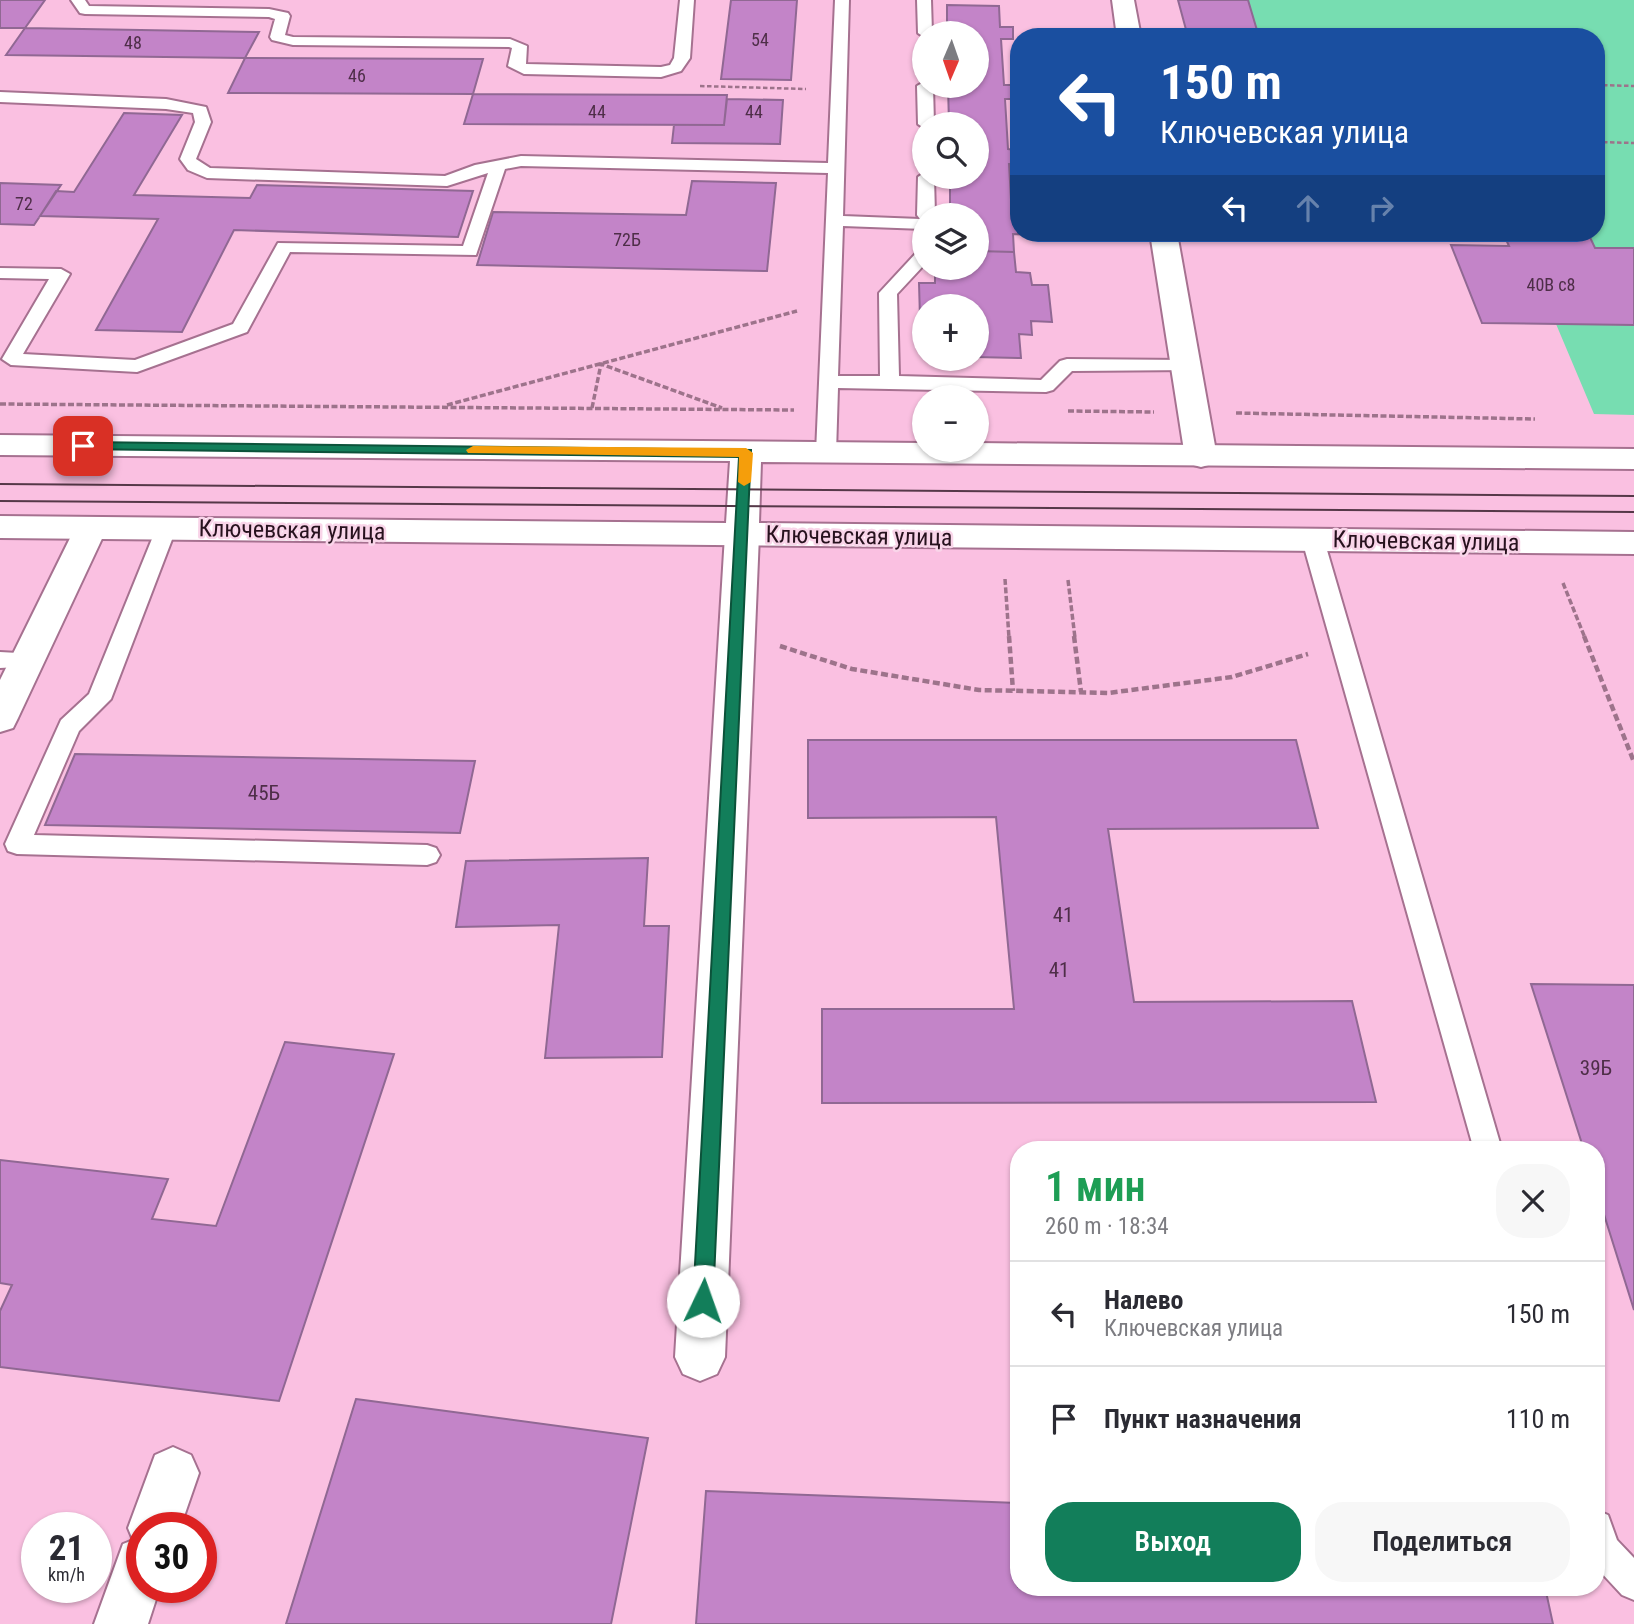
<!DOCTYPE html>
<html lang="ru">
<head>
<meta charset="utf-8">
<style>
  body { margin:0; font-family:"Roboto Condensed",sans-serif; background:#f7f7f7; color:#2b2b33; height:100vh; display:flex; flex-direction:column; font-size:26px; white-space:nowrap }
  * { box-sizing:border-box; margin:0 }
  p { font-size:23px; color:#7c7c81 }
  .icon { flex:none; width:38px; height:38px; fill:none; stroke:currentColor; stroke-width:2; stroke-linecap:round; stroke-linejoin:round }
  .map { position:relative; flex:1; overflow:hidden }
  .details { position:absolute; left:1010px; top:1141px; width:595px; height:455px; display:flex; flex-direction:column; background:#fff; border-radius:28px; box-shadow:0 2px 5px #0004 }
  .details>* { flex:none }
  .banner { position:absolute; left:1010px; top:28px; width:595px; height:214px; border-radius:28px; box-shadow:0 2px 5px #0004; background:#1a4fa0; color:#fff; overflow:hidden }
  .needle { width:46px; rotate:182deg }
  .buttons { position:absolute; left:912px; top:21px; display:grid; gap:14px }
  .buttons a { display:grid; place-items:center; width:77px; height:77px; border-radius:50%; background:#fff; box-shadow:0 2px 5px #0004; font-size:35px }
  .speed { position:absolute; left:21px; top:1512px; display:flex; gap:14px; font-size:35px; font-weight:700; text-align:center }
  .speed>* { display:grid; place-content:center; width:91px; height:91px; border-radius:50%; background:#fff; box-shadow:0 2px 5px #0004; line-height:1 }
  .speed small { font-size:18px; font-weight:400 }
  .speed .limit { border:10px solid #d22; background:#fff; color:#111 }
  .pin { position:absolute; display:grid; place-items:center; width:60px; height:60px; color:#fff; margin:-30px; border-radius:14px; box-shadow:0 4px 10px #0006 }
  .me { position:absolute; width:77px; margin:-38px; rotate:3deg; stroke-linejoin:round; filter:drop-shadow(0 0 5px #0008) }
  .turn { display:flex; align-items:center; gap:24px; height:147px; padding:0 35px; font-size:32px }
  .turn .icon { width:91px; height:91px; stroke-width:2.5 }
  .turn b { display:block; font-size:49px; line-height:60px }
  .lanes { display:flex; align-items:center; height:66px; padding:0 35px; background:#0003; justify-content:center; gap:35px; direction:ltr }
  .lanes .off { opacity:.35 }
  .round { display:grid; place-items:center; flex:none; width:74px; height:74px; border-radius:28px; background:#f7f7f7 }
  .overview { display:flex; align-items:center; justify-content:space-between; height:119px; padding:0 35px }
  h1 { font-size:42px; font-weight:600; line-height:52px; color:#1e9e55 }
  .button { display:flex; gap:14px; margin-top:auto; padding:14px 35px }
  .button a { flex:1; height:80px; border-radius:28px; background:#127e5a; color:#fff; font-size:28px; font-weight:600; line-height:80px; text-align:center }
  .button a+a { background:#f7f7f7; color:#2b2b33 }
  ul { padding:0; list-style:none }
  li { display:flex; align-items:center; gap:21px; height:105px; padding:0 35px; border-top:2px solid #e1e1e2 }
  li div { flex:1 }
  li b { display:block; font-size:26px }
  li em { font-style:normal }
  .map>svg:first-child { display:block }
  .green { fill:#77ddb1 }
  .building { fill:#c384c8; stroke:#906893; stroke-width:2 }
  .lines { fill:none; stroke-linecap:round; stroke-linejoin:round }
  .lane-casing { stroke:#a67190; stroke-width:4 }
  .street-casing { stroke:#a67190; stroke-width:4 }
  .secondary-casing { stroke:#a67190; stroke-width:4 }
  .path-far2 { stroke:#9d738b; stroke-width:2.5; stroke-dasharray:4.5 2.5; stroke-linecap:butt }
  .path-far1 { stroke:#9d738b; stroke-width:3.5; stroke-dasharray:6 2.5; stroke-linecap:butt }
  .path { stroke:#9d738b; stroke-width:4.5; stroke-dasharray:7 3.5; stroke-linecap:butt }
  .lane { fill:#fff; fill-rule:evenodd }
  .street { fill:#fff; fill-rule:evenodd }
  .secondary { fill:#fff; fill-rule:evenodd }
  .tram { stroke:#553848; stroke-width:2 }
  .route { fill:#127e5a; stroke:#0c523a; stroke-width:2 }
  .slow { fill:#f59e0b }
  .labels { text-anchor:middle; stroke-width:5; stroke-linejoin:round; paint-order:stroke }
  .far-number-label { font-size:18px; fill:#4e2e48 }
  .number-label { font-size:21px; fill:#4e2e48 }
  .street-label { font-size:24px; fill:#27121e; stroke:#f9d5e9 }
</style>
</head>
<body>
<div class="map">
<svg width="1634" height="1624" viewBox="0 0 1634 1624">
  <rect width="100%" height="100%" fill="#fac0e1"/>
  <path class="green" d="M1248 0H1634V248H1595L1588 233H1596V37H1259Z
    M1556 324 1634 325V415L1594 414Z"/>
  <path class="building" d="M0 0H45L25 28H0Z
    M731 0H797L791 80 721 79Z
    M1178 0H1248L1259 37H1188Z
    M947 5 999 6 1000 27H1013V39H1001L1004 85H1018V99H1005L1008 149 1018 150V164H1009L1012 217H1018V233H1032L1033 235 1013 234 1014 252 976 251V215H950V177H976V124H949L948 86H976V33H947Z
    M25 28 259 32 245 58 6 55Z
    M245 58 483 59 473 94 228 93Z
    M473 94 727 95 724 125 464 124Z
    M727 99 783 100 780 144 672 143 674 125H724Z
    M124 113 182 115 134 195 250 198 257 185 473 191 458 237 234 230 182 332 96 330 158 219 40 216 56 191 74 192Z
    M692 181 776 183 767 271 477 265 493 212 686 215Z
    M0 183 61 185 34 225 0 224Z
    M1503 233H1588L1595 248H1634V325L1482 323 1451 245 1509 246Z
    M976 251 1014 252 1016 272 1030 273 1032 285H1048L1052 322 1031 321 1032 335 1019 334 1021 358 976 357V306H924V318H920L919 283H935V270L976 268Z
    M808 740H1296L1318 828 1108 829 1134 1002 1352 1001 1376 1102 822 1103V1009H1014L996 817 808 818Z
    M75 754 475 761 460 833 45 825Z
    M648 858 644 926H669L662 1057 545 1058 559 925 456 927 466 861Z
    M1531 984 1634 985V1310L1596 1189V1150H1584Z
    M285 1042 394 1054 279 1401 0 1367V1311L12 1285 0 1283V1160L168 1179 152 1219 216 1226Z
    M356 1399 648 1438 611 1624H286Z
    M706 1491 1018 1503V1587H1545L1553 1624H696Z"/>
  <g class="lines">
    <g class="lane-casing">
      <path id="lane" d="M71 0H85L89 6 269 9 288 13 290 16 285 35 293 37 510 39 527 46 526 64 661 67 670 65 674 58 680 0H694L690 58 681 71 661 77 524 74 508 66 512 48 509 47 293 45 272 40 270 37 275 19 269 17 85 14 80 13Z
        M835 0H849L843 216 920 219 917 215 918 177 924 173V177H934L935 215H924V229L843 226 838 376H880L879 293 918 251 924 250V265L897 294 899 376 1041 380 1060 361 1067 359 1186 360 1195 366 1193 370 1072 371 1053 390 1046 392 838 388 836 453 833 458H819L816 453 828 173 521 166 505 169 476 255 290 252 247 332 137 372 11 365 2 359 49 279 0 278V268L61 269 70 274 23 354 135 360 233 324 278 243 463 246 488 173 447 186 207 178 188 170 180 159 195 122 193 113 166 109 0 102V92L166 99 206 107 211 122 196 159 210 168 445 176 475 165 521 156 828 163Z
        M917 0H931L932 33H924V37L918 33Z
        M924 82V86H933L934 124H924V128L918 124 917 86Z
        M166 522 173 524 176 529 111 699 79 731 34 835 427 845 436 848 440 855 436 862 427 865 17 854 8 851 5 844 61 720 89 694 156 529 159 524Z
        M1313 533 1320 535 1324 540 1502 1150H1474L1302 540 1306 535Z
        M0 652 36 654 39 660 36 666 0 668Z
        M1596 1510 1608 1515 1617 1540 1634 1558V1600L1622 1595 1596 1567Z"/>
    </g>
    <g class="street-casing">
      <path id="street" d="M1112 0H1134L1141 37H1117Z
        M1150 233H1177L1217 457 1212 464 1201 467 1190 464 1185 457Z
        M91 517 103 520 107 528 18 718 13 728 0 732V680L75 528 79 520Z
        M742 524 754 527 759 535 725 1357 717 1374 700 1381 683 1374 675 1357 725 535 730 527Z
        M173 1447 191 1455 199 1473 180 1528H142V1587H160L148 1624H94L123 1544 133 1540 128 1528 155 1455Z"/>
    </g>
    <g class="secondary-casing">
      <path id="secondary" d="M0 435 924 443V450H976V443L1634 449V469L761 462 759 523 1634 532V554L0 538V516L726 523 730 461 0 455Z"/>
    </g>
    <path class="path-far2" d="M1596 85 1634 86
      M700 86 806 89
      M1596 142 1634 143"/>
    <path class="path-far1" d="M0 404 794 410
      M447 405 797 311
      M592 408 601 364 722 408
      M1068 411 1154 412
      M1236 413 1535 419
      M1005 579 1009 638
      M1068 580 1075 638
      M1563 583 1585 638"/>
    <path class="path" d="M1009 636 1013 691
      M1074 636 1081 692
      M1584 636 1634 762
      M780 646 852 669 979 690 1108 693 1232 677 1308 654"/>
    <use href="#lane" class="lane"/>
    <use href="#street" class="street"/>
    <use href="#secondary" class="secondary"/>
    <path class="tram" d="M0 484 1634 496
      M0 501 1634 512"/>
  </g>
  <path class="route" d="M83 442 751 450 713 1301 710 1308 703 1311 696 1308 693 1301 739 457 78 449V443Z"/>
  <path class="slow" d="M473 446 746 448 753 453 751 482 744 486 738 482 739 457 468 453 466 450Z"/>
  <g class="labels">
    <g class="far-number-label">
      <text x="760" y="46">54</text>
      <text x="133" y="49">48</text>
      <text x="357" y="82">46</text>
      <text x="597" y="118">44</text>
      <text x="754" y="118">44</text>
      <text x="24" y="210">72</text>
      <text x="627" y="246">72Б</text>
      <text x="1551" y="291">40В с8</text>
    </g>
    <g class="number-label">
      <text x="264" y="800">45Б</text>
      <text x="1063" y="922">41</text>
      <text x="1059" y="977">41</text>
      <text x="1596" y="1075">39Б</text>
    </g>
    <g class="street-label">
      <text transform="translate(292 530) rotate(1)" y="8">Ключевская улица</text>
      <text transform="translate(859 536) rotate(1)" y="8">Ключевская улица</text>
      <text transform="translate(1426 541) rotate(1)" y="8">Ключевская улица</text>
    </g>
  </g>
</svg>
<div class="buttons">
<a><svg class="needle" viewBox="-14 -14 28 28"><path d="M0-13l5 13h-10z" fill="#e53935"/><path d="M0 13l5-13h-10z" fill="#7c7c81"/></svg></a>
<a><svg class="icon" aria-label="search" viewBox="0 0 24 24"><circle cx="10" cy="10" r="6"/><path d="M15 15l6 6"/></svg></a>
<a><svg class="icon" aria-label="layers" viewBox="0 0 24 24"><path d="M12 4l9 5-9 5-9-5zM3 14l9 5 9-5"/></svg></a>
<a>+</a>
<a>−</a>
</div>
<div class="speed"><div>21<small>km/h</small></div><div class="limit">30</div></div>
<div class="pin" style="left:83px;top:446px;background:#d93025"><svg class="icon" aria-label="arrive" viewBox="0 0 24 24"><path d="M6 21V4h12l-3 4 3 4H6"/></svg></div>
<svg class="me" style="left:703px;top:1301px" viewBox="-20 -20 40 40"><circle r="19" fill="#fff"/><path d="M0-13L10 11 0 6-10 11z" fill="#127e5a"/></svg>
<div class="banner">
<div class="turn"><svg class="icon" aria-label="left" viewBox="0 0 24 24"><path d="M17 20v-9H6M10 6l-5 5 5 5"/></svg><div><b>150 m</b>Ключевская улица</div></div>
<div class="lanes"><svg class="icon" aria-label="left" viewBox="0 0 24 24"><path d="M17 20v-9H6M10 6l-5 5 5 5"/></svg><svg class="icon off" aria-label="ahead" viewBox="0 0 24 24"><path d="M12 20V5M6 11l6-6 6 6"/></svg><svg class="icon off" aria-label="right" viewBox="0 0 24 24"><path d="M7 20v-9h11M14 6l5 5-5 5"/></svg></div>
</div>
<section class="details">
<div class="overview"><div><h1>1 мин</h1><p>260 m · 18:34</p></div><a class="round"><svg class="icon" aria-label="close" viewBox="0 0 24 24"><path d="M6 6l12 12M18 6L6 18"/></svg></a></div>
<ul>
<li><svg class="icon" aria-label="left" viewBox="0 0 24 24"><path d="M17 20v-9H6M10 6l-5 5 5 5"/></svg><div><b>Налево</b><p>Ключевская улица</p></div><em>150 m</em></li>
<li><svg class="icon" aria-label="arrive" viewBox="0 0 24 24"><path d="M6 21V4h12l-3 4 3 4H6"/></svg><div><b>Пункт назначения</b></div><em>110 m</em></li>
</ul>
<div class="button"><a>Выход</a><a>Поделиться</a></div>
</section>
</div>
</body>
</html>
